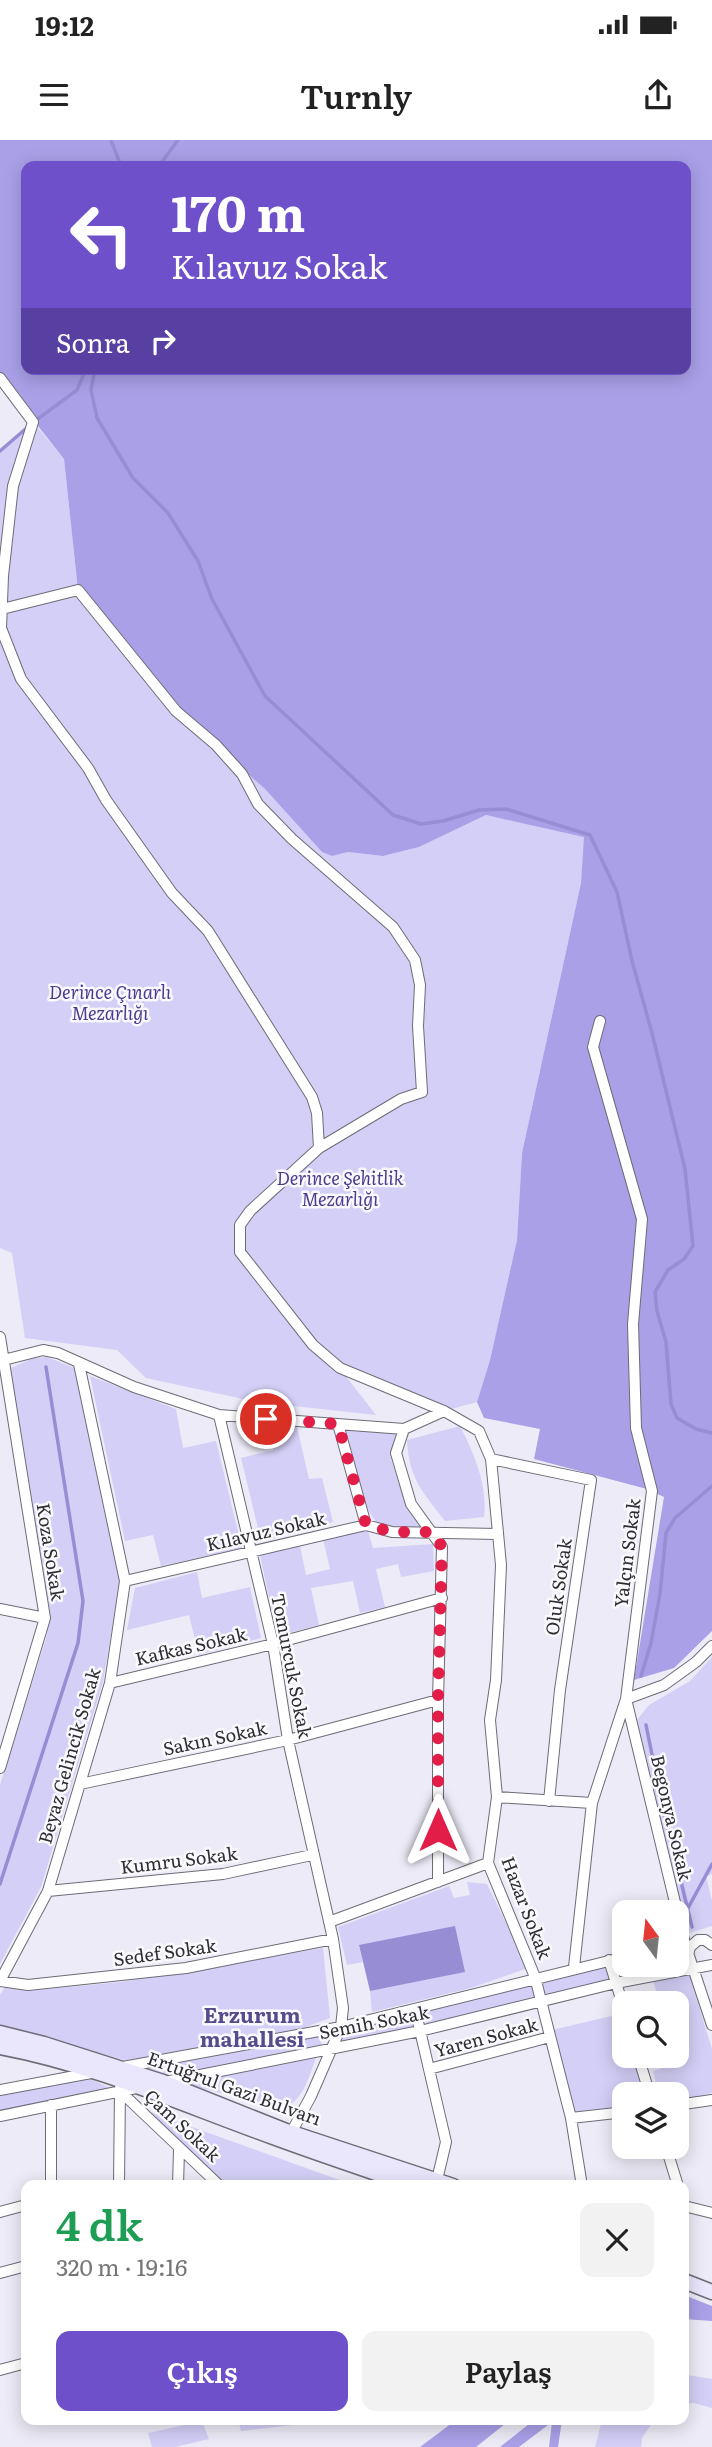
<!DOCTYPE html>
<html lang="tr">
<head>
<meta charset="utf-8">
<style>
  body { margin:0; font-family:Literata,serif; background:#f2f2f2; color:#222; height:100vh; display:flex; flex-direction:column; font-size:26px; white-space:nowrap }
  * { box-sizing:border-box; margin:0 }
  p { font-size:23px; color:#767676 }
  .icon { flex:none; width:38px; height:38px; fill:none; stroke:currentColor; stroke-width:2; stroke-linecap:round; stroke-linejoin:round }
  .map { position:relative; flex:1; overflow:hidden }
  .side { position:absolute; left:21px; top:2040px; width:668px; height:245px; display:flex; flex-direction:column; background:#fff; border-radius:14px; box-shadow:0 4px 18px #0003 }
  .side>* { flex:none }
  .hud { position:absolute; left:21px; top:21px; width:670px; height:214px; border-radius:14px; box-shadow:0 4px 18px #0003; background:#6d50ca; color:#fff; overflow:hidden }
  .needle { width:46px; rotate:345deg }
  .controls { position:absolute; left:612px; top:1760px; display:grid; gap:14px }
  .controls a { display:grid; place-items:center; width:77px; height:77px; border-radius:14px; background:#fff; box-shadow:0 4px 18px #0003; font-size:35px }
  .pin { position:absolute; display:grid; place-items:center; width:60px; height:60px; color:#fff; margin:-30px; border:4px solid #fff; border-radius:50%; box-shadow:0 2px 7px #0007 }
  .me { position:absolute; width:77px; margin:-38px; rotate:0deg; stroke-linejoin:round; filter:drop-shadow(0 0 5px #0008) }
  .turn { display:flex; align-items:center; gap:24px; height:147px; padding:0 35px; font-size:32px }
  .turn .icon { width:91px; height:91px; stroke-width:2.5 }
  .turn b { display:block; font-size:49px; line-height:60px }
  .then { display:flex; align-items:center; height:66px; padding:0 35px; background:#0003; gap:14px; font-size:26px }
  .round { display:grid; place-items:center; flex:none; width:74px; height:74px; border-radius:14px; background:#f2f2f2 }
  .overview { display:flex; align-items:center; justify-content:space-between; height:119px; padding:0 35px }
  h1 { font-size:42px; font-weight:600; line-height:52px; color:#1e9e55 }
  .primary-button { display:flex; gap:14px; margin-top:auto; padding:14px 35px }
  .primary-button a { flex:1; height:80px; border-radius:14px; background:#6d50ca; color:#fff; font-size:28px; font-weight:600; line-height:80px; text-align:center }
  .primary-button a+a { background:#f2f2f2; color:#222 }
  .status { display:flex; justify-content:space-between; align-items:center; height:49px; padding:0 35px; background:#fff; direction:ltr }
  .status svg { height:19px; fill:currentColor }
  header { display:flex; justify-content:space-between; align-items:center; height:91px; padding:0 35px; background:#fff; font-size:32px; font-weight:600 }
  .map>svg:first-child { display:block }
  .green { fill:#d3cff7 }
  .forest { fill:#a9a0e8; fill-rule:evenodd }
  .water { fill:#978dd4 }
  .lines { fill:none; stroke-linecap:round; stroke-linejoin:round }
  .stream { stroke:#978dd4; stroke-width:3.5 }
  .street-casing { stroke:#6d6c76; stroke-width:12 }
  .secondary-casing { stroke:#6d6c76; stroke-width:17 }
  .street { stroke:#fff; stroke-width:10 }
  .secondary { stroke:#eae7fd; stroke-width:14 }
  .route { stroke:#e11d48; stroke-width:12; stroke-dasharray:0 21.6 }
  .labels { text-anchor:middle; stroke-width:5; stroke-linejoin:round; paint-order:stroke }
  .park-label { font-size:18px; font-style:italic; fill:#4e3b8f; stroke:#fafafe }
  .street-label { font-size:18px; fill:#2e2d32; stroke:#fafafe }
  .quarter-label { font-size:21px; font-weight:bold; fill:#574c8b; stroke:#fafafe }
</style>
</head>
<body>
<div class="status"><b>19:12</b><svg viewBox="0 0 49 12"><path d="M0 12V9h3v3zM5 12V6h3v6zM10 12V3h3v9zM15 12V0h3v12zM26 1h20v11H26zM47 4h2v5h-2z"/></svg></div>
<header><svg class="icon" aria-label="menu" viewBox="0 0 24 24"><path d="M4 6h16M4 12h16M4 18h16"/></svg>Turnly<svg class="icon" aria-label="share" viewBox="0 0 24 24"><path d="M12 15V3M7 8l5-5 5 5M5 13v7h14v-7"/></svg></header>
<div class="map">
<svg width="712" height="2307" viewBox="0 0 712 2307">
  <rect width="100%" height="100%" fill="#ecebf7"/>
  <path class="green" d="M33 282 64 319 78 450 176 571 265 649 322 712 332 716 348 712 383 716 419 707 486 675 585 696 581 743 522 1013 517 1100 490 1220 477 1262 444 1271 341 1230 376 1275 257 1262 146 1238 117 1210 25 1198 12 1113 0 1108V311Z
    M47 1217 77 1229 120 1442 103 1542 41 1747 0 1824V1645L47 1495 50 1471 9 1229 33 1218Z
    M90 1236 176 1269 183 1308 216 1301 242 1408 161 1426 153 1395 125 1401Z
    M460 1286C474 1313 488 1346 484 1377L445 1381C422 1351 409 1339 407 1300Z
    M268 1287H297L309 1339 322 1338 333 1382 261 1401 241 1318 274 1310Z
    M346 1288 396 1293 390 1315 407 1368 425 1389C410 1389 389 1393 377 1382 359 1365 352 1313 346 1288Z
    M367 1388 373 1408 433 1404 434 1431 401 1437 398 1424 376 1429 385 1467 360 1473 353 1441 311 1448 319 1485 277 1496 260 1415 300 1406 306 1435 330 1429 323 1399Z
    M197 1432 202 1458 250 1447 261 1498 199 1515 189 1475 127 1490 135 1448Z
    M712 1517V1734L706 1736 712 1761V1786L683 1795 633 1585 649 1565 690 1541Z
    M467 1742 487 1744 528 1828 471 1848 372 1872 370 1851 464 1832 359 1806 363 1822 347 1825 338 1787 449 1746 454 1758 470 1755Z
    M323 1808 330 1878 289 1893 136 1923 0 1888V1855L6 1845 26 1851 121 1842Z
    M683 1808 687 1824 619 1839 614 1823 625 1821V1825H677V1809Z
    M605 1824 610 1840 545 1856 540 1839Z
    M689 1834 712 1909V1953L677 1961V1955H659L653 1931 678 1923 676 1916 677 1864H660L653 1841Z
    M533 1842 537 1859 427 1885 424 1869Z
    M412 1873 414 1888 338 1903 343 1889Z
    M620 1874 625 1888V1916H633L645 1955H625V1968L572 1975 552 1890Z
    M325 1892 320 1908 168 1938 144 1928Z
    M316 1918C308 1939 304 1960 282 1969L179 1942Z
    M88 1938 112 1949 0 1973V1956Z
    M142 1969 356 2046H220Z
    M687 2235 712 2239V2268L694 2263 684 2264V2236Z
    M238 2280H337L241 2291Z
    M602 2280H654L642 2298 641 2307H595Z
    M202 2281 209 2299 175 2307H152L148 2293Z"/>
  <path class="forest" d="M0 0H712V1491L674 1528 634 1540 664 1357 647 1349 534 1319 540 1289 484 1278 477 1262 490 1220 517 1100 522 1013 581 743 584 697 486 675 419 707 383 716 348 712 332 716 322 712 265 649 176 571 78 450 64 319 0 238ZM26 26H686V229H26Z
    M684 2155 712 2166V2181L684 2179Z
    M456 2280H510L476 2307H420Z
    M534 2280H562L558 2307H549L552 2282 519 2307H500Z"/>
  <path class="water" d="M455 1786 465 1832 370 1851 359 1805Z"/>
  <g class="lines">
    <path class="stream" d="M111 0 121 26
      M159 26 178 0
      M95 229 91 250 97 278 133 338 168 373 198 421 212 459 265 556 393 675 421 684 443 681 479 670 506 669 590 695 617 752 632 821 652 893 685 1029 693 1106 684 1119 668 1130 655 1152 657 1171 666 1202 671 1264 677 1278 696 1289 712 1293
      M35 281 77 250 86 229
      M0 311 29 286
      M641 1536 651 1503 660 1454 666 1393 675 1378 712 1346
      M646 1585 661 1659 692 1787
      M0 1744 78 1503 83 1461 46 1227
      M688 1768 712 1724"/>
    <g class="street-casing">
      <path id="street" d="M0 238 33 282 13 346 3 436 1 488 21 539 88 628 106 660 172 753 208 791 312 957 317 973 319 1008 250 1071 240 1085V1112L313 1205 340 1228 444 1271 479 1291 491 1319 501 1425 496 1540 490 1580 497 1657 488 1723 535 1837 571 1978 582 2046
        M2 469 78 450 176 571 216 605 242 634 258 664 292 699 393 787 415 820 420 845 418 886 422 952 401 959 319 1008
        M0 1197 45 1478 0 1628
        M0 1221 43 1210 58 1213 134 1247 219 1275 404 1289 444 1271
        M219 1275 273 1504 288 1600 333 1799 343 1868 341 1887 311 1956 291 1993
        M338 1284 366 1385
        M404 1289 396 1313 411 1364 442 1407 438 1560V1742
        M491 1319 591 1340 560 1550 549 1661
        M125 1441 366 1385 392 1392 498 1394
        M0 1469 45 1478
        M110 1543 273 1504 442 1458
        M626 1559 685 1804 712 1885
        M626 1559 664 1545 696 1522 712 1506
        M80 1644 288 1600 438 1560
        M497 1657 592 1663
        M48 1751 223 1734 312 1715
        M329 1782 488 1723
        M688 1815 690 1807 698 1800H705L712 1805
        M609 1820 625 1872
        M574 1827 592 1663 626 1559 652 1351 636 1288 633 1184 642 1079 593 907 600 881
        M0 1841 48 1751 110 1543 125 1441 79 1224
        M0 1841 28 1845 186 1828 333 1799
        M415 1869 446 2002 437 2040
        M638 1916 650 1955
        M123 1927 341 1887 625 1817
        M429 1929 550 1897
        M165 1942 420 1891 616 1843 712 1825
        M0 1950 91 1933
        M120 1951 220 2046
        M677 1965 712 1960
        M0 1976 136 1948
        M571 1978 625 1972
        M666 2007 678 2046
        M51 2046V1965
        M119 2046 120 1948
        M178 2046 179 2009
        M684 2066 712 2073
        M0 2072 26 2065
        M0 2133 26 2126
        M0 2230 26 2223"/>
    </g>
    <g class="secondary-casing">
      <path id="secondary" d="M0 1893 44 1904 163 1942 286 1991 453 2046
        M0 1907C96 1925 181 1964 273 1997 319 2014 367 2030 414 2046
        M684 2141 712 2152"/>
    </g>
    <use href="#street" class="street"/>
    <use href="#secondary" class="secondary"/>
  </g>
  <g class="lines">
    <path class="route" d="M266 1279 338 1284 366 1385 392 1392H433L442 1407 438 1560V1690"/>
  </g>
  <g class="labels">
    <g class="park-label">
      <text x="110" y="859">Derince Çınarlı<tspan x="110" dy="21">Mezarlığı</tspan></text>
      <text x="340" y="1045">Derince Şehitlik<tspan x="340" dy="21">Mezarlığı</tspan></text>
    </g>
    <g class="street-label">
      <text transform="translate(266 1392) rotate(-13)" y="6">Kılavuz Sokak</text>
      <text transform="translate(50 1412) rotate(81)" y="6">Koza Sokak</text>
      <text transform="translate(628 1413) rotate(-83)" y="6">Yalçın Sokak</text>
      <text transform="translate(559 1447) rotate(-82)" y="6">Oluk Sokak</text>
      <text transform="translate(191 1507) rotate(-13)" y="6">Kafkas Sokak</text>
      <text transform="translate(291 1526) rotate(79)" y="6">Tomurcuk Sokak</text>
      <text transform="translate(215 1599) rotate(-12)" y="6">Sakın Sokak</text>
      <text transform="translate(70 1616) rotate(-74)" y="6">Beyaz Gelincik Sokak</text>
      <text transform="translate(671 1678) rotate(77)" y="6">Begonya Sokak</text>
      <text transform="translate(179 1721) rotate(-7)" y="6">Kumru Sokak</text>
      <text transform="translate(526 1768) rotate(69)" y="6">Hazar Sokak</text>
      <text transform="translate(165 1813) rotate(-8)" y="6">Sedef Sokak</text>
      <text transform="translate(374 1883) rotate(-11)" y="6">Semih Sokak</text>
      <text transform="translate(486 1898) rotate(-15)" y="6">Yaren Sokak</text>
      <text transform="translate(234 1949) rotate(20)" y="6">Ertuğrul Gazi Bulvarı</text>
      <text transform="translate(182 1986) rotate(43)" y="6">Çam Sokak</text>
    </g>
    <g class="quarter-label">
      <text x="252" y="1883">Erzurum<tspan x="252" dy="24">mahallesi</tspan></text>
    </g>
  </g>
</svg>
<div class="controls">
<a><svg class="needle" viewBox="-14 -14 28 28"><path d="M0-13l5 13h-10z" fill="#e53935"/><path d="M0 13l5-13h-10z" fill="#767676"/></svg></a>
<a><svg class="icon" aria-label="search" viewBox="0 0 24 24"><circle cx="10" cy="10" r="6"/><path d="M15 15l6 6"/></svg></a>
<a><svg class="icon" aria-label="layers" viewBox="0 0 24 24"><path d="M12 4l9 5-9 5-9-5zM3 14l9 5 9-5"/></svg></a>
</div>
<div class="pin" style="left:266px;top:1279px;background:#d93025"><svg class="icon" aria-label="arrive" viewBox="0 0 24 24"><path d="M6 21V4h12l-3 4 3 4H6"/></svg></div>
<svg class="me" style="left:438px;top:1690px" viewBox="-20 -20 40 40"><path d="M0-17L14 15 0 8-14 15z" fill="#e11d48" stroke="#fff" stroke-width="4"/></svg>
<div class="hud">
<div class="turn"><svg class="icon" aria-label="left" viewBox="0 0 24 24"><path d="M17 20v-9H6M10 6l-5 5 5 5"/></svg><div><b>170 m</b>Kılavuz Sokak</div></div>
<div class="then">Sonra<svg class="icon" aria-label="right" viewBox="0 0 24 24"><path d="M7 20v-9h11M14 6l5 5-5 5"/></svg></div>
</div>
<section class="side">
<div class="overview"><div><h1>4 dk</h1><p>320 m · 19:16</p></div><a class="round"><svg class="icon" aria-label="close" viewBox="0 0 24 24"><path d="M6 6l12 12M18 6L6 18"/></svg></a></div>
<div class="primary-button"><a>Çıkış</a><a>Paylaş</a></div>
</section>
</div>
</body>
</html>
